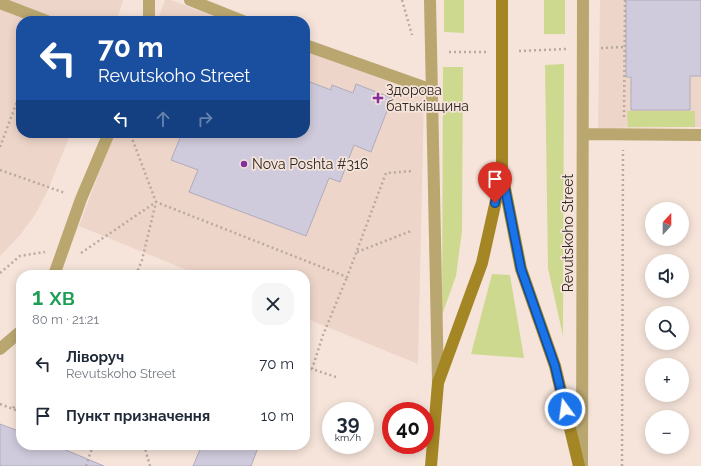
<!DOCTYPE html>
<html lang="uk">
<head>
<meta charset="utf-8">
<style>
  body { margin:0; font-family:Raleway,sans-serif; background:#f6f6f7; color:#1f2937; height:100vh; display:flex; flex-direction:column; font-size:15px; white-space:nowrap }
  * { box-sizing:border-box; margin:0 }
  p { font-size:13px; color:#747a83 }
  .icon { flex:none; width:22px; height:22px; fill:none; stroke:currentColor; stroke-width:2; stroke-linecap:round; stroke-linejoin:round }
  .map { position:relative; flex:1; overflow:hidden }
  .details { position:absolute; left:16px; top:270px; width:294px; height:180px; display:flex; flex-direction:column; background:#fff; border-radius:16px; box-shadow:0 2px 10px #0003 }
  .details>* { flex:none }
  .banner { position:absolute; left:16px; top:16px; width:294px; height:122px; border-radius:16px; box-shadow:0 2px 10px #0003; background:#1a4fa0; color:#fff; overflow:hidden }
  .needle { width:26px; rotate:21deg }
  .tools { position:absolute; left:645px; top:202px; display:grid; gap:8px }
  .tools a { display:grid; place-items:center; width:44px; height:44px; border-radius:50%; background:#fff; box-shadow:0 2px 10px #0003; font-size:20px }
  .speed { position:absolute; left:322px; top:402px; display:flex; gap:8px; font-size:20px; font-weight:700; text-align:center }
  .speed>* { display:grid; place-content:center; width:52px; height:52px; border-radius:50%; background:#fff; box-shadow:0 2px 10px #0003; line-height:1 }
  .speed small { font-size:10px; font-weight:400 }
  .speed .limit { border:6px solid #d22; background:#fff; color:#111 }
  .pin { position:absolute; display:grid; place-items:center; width:34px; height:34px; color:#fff; margin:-41px -17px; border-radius:50% 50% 50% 0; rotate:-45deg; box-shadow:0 0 4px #0007 }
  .pin .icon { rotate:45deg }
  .me { position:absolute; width:44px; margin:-22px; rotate:346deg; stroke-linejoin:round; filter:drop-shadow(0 0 3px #0008) }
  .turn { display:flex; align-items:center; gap:14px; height:84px; padding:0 16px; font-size:18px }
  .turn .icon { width:52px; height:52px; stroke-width:2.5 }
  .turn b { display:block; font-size:28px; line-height:34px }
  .lanes { display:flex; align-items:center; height:38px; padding:0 16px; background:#0003; justify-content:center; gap:20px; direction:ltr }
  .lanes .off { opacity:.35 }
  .round { display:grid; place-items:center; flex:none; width:42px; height:42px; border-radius:16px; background:#f6f6f7 }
  .summary { display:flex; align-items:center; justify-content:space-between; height:68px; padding:0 16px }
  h1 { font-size:24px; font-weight:600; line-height:30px; color:#1e9e55 }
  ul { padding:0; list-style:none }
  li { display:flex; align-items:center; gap:12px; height:52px; padding:0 16px }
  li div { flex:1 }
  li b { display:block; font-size:15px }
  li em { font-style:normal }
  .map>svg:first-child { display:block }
  .built { fill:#eed5c9 }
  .green { fill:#ced990 }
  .building { fill:#d0cbdc; stroke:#b0abbb }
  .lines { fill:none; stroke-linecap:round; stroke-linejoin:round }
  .path { stroke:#b8a9a1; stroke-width:2.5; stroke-dasharray:2 3; stroke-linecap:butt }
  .lane { stroke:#baa770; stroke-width:12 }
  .street { stroke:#baa770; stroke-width:12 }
  .secondary { stroke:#a48625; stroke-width:12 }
  .route-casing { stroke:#114b97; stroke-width:10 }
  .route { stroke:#1a73e8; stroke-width:7 }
  .poi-dot { fill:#842f9e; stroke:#f6e4da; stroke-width:1.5 }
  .labels { text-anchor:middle; stroke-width:3.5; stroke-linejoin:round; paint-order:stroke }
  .poi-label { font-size:14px; fill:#2e2824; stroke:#f6e4da; text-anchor:start }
  .street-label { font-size:14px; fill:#2e2824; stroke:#f6e4da }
</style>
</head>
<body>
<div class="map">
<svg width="701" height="466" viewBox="0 0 701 466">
  <rect width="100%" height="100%" fill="#f6e4da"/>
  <path class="built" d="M0 0H122L123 1 116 21H21V133H71L47 192 35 215 20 235 0 256Z
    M165 0H171L227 21H157Z
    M600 0H701V127L598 128Z
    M305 50 424 95 418 364 305 318V275H199L79 226 114 133H305Z"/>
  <path class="green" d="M444 0H464V33L444 32Z
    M544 0H565V34H544Z
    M564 64 563 336 548 268 545 65Z
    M443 67H463L462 231 456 276 442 315Z
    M627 111H695V127H628Z
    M492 274 510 275 524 358 471 354Z"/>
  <path class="building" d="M626 0H701V76H690V110H631V77H626Z
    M305 80 331 90 332 85 353 93 356 84 392 98 371 152 354 145 340 182 329 178 306 236 189 192 198 170 171 160 182 133H305Z
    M0 424 21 432V445H54L104 466H0Z
    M202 445H259L251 466H193Z"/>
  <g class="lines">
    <path class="path" d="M402 0 412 35
      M601 48 624 47
      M519 51 566 49
      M449 52H486
      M624 117 625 0
      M0 147 21 91
      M0 170 65 193
      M357 252 411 231
      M81 253 156 202 130 133
      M0 273 20 256 45 252
      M136 275 142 260 156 202 347 277 386 173 413 171
      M336 377 312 369 323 335 347 277
      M0 404 21 412
      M13 408 21 401
      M144 445 150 466
      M86 466 93 445
      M622 466 623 150"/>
    <path class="lane" d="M149 0V21
      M190 0 243 21
      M0 3 47 21
      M305 45 432 90
      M54 275 81 199 109 133
      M0 349 21 331"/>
    <path class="street" d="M430 0 438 383
      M583 134 701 135
      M582 466 583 0"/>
    <path class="secondary" d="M502 0V173L521 269 555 366 579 466
      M431 466 438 383 482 263 501 178"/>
  </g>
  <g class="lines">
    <g class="route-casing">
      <path id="route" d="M495 203 502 173 521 269 555 366 565 409"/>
    </g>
    <use href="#route" class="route"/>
  </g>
  <g class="poi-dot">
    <path d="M376 92h4v4h4v4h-4v4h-4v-4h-4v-4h4z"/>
    <circle cx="244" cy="164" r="4"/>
  </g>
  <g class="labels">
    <g class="poi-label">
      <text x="386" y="95">Здорова<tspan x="386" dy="16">батьківщина</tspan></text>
      <text x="252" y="169">Nova Poshta #316</text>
    </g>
    <g class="street-label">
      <text transform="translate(568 233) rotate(-90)" y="5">Revutskoho Street</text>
    </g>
  </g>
</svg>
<div class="tools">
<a><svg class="needle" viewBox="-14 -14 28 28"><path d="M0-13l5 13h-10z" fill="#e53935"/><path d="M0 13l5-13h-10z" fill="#747a83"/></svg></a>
<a><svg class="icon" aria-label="sound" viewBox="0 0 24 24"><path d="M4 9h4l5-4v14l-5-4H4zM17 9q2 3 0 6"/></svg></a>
<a><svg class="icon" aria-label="search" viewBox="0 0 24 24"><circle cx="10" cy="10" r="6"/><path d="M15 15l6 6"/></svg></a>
<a>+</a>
<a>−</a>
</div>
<div class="speed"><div>39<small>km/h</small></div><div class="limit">40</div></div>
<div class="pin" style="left:495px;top:203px;background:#d93025"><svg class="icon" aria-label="arrive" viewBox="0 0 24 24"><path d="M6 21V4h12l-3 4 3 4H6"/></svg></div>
<svg class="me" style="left:565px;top:409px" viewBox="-20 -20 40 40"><circle r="17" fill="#1a73e8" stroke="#fff" stroke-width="3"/><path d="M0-11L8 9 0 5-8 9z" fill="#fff"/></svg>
<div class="banner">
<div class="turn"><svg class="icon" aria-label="left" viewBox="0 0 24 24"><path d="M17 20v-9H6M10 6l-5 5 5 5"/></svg><div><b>70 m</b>Revutskoho Street</div></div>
<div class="lanes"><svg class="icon" aria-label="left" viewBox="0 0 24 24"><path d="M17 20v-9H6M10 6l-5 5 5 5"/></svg><svg class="icon off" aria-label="ahead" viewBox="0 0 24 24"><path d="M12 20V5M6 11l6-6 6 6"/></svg><svg class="icon off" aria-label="right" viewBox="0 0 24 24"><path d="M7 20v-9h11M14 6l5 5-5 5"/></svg></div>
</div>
<section class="details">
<div class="summary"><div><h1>1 хв</h1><p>80 m · 21:21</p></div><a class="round"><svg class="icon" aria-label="close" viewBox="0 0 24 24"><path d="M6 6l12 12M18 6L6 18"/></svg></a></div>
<ul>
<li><svg class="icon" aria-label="left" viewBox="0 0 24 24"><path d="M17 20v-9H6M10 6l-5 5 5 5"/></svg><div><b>Ліворуч</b><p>Revutskoho Street</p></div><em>70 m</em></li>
<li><svg class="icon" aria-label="arrive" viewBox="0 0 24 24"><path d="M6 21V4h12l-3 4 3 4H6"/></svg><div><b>Пункт призначення</b></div><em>10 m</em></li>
</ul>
</section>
</div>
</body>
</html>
